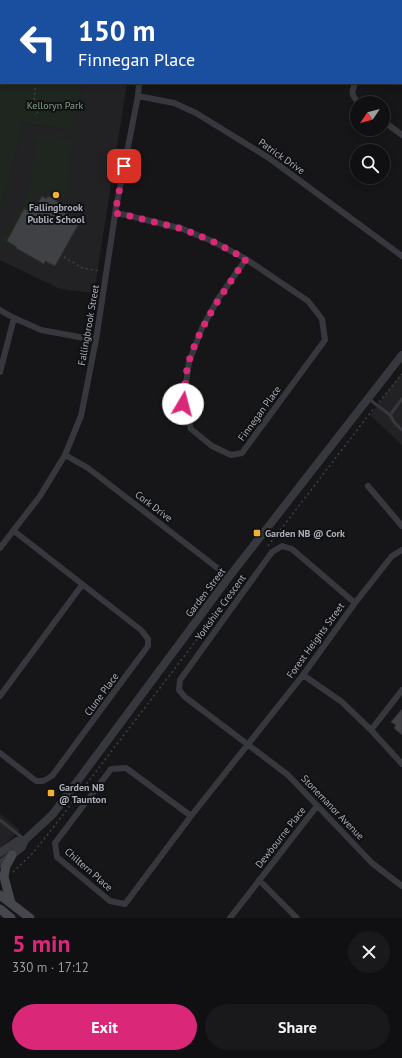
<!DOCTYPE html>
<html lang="en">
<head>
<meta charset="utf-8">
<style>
  body { margin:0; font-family:"PT Sans",sans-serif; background:#19191b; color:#f1f3f6; height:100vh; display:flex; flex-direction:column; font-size:15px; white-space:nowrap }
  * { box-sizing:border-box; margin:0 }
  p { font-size:13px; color:#9c9d9f }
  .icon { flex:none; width:22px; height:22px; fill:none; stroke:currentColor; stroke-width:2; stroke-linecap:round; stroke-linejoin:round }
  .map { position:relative; height:918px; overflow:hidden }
  .sheet { display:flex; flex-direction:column; background:#101012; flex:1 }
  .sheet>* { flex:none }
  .guide { position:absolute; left:0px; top:0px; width:402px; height:84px; box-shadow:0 2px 6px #0003,0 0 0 1px #303032; background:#1a4fa0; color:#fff; overflow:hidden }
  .needle { width:26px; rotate:235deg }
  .controls { position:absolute; left:350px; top:96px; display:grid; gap:8px }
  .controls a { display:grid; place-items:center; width:40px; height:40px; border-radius:50%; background:#101012; box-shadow:0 2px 6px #0003,0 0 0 1px #303032; font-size:20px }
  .pin { position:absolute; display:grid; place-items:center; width:34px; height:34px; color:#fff; margin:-17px; border-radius:8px; box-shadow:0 2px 6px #0006 }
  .me { position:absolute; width:44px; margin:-22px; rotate:8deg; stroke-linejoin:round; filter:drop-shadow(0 0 3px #0008) }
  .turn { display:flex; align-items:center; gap:14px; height:84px; padding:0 12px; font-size:18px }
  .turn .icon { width:52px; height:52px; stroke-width:2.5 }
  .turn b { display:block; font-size:28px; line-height:34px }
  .round { display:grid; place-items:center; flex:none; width:42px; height:42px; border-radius:21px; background:#19191b }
  .head { display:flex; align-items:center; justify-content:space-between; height:68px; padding:0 12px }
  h1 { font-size:24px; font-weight:800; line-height:30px; color:#db2777 }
  .button { display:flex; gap:8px; margin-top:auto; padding:8px 12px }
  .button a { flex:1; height:46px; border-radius:24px; background:#db2777; color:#fff; font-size:16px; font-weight:800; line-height:46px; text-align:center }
  .button a+a { background:#19191b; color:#f1f3f6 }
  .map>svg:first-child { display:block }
  .built { fill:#222225 }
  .green { fill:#1e261f }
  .building { fill:#404145; stroke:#303034 }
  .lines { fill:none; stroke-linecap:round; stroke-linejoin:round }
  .path { stroke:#3d3f44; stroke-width:1.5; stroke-dasharray:2 3; stroke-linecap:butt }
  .service { stroke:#37383d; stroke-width:3 }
  .minor { stroke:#37383d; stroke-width:6 }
  .tertiary { stroke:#37383d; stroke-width:8 }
  .secondary { stroke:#45474d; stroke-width:9 }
  .route { stroke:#db2777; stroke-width:7; stroke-dasharray:0 12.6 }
  .poi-dot { fill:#f2b134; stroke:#111113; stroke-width:1.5 }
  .labels { text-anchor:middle; stroke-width:4; stroke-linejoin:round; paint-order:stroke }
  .park-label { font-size:10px; fill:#7fa381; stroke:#111113 }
  .street-label { font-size:10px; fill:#a8adb8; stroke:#111113 }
  .poi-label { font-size:10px; font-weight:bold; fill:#a8adb8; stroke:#111113; text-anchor:start }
</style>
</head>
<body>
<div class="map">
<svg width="402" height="918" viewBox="0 0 402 918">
  <rect width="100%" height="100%" fill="#161618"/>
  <path class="built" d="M83 83H127L94 293 60 289 0 260V205L8 186 23 123 72 130Z
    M402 372V445L370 415Z
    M0 814 20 830 0 849Z"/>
  <path class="green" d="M0 2H1V83H83L72 130 23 123 8 186 0 205Z
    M37 135 73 140 67 187V196L65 199 47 190 45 194 41 192 33 204 40 208 11 249 0 242V241L28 193Z"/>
  <path class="building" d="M42 196 46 199 48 196 69 208 66 213 72 217 70 221 78 225 55 266 45 261 44 264 16 248 17 247 7 241 24 209 27 210 30 204 36 207Z
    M402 709V735L394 728 396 725 391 722Z"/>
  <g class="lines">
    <path class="path" d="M0 10 1 9
      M0 60H1
      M36 83 34 98 38 104 37 117
      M78 83 85 84V83
      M64 257 82 268 101 271
      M379 402 402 374
      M268 546 374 408
      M13 872 31 855 49 833 244 578"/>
    <path class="service" d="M369 399 390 415 402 399
      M390 415 394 422 402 430
      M0 820 24 839"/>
    <path class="minor" d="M179 0 181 1
      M371 0 373 1
      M401 26 402 24
      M355 83C351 93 351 96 360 103
      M138 96 174 103 196 113 269 158 402 256
      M383 121 402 135
      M115 213 126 215 183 229 214 242 246 259 308 301 322 319 325 340 242 453 231 455 212 446 191 429 183 405 189 362 202 328 218 299 246 259
      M0 310 14 318 41 330 96 340
      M0 372 14 318
      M65 455 88 468 229 577
      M368 486 402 526
      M0 548 40 496 65 455 81 416 96 340 116 208 138 96 139 83
      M355 603 292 549 282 546 272 552 180 680 179 690 185 697 288 775 372 863 402 886
      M303 675 342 702 371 730 402 764
      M0 696 82 585
      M371 730 402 690
      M0 753 36 781H43L52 776 148 646V639L141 630 14 531
      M191 816 126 768 111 769 55 843 57 857 110 901 125 904 191 816 303 675 355 603 392 556 402 550
      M259 880 297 918
      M230 918 317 806"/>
    <path class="tertiary" d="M0 853 17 841 25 840
      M0 864 22 847 25 840 53 814 229 577 402 355"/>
    <path class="secondary" d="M0 895 30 918
      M11 903 4 877 6 866 12 855
      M0 909 11 918"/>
  </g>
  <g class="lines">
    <path class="route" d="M124 166 115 213 126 215 183 229 214 242 246 259C224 291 201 323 189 361 185 374 185 391 183 404"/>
  </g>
  <g class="poi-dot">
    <circle cx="56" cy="195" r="4"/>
    <rect x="253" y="529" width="8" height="8" rx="2"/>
    <rect x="47" y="789" width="8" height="8" rx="2"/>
  </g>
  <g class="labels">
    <g class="park-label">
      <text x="55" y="109">Kelloryn Park</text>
    </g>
    <g class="street-label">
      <text transform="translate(282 156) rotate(35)" y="4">Patrick Drive</text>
      <text transform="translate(88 325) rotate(-80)" y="4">Fallingbrook Street</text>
      <text transform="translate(259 413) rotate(-54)" y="4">Finnegan Place</text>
      <text transform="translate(154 506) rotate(37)" y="4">Cork Drive</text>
      <text transform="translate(205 592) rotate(-53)" y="4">Garden Street</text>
      <text transform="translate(220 607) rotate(-54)" y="4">Yorkshire Crescent</text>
      <text transform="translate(315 640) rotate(-54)" y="4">Forest Heights Street</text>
      <text transform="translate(101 694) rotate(-54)" y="4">Clune Place</text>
      <text transform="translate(333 807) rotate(46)" y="4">Stonemanor Avenue</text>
      <text transform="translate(280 837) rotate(-52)" y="4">Dewbourne Place</text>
      <text transform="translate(89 869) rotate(41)" y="4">Chiltern Place</text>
    </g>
    <g class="poi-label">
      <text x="56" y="211" text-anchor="middle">Fallingbrook<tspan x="56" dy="12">Public School</tspan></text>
      <text x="265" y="537">Garden NB @ Cork</text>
      <text x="59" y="791">Garden NB<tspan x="59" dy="12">@ Taunton</tspan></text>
    </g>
  </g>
</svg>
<div class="controls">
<a><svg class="needle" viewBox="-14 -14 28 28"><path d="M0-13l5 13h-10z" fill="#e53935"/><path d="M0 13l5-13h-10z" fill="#9c9d9f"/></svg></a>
<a><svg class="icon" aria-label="search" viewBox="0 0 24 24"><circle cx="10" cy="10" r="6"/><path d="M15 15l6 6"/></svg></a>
</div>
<div class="pin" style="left:124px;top:166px;background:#d93025"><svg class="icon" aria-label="arrive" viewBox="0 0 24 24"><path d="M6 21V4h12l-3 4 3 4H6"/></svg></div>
<svg class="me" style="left:183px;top:404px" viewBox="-20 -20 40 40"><circle r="19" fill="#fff"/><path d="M0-13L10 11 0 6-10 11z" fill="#db2777"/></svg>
<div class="guide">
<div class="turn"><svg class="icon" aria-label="left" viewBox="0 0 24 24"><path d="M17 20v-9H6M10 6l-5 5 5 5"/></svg><div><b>150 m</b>Finnegan Place</div></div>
</div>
</div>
<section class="sheet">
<div class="head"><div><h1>5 min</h1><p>330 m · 17:12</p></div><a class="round"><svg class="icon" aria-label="close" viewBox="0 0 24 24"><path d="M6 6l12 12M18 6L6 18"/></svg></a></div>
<div class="button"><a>Exit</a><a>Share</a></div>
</section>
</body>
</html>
